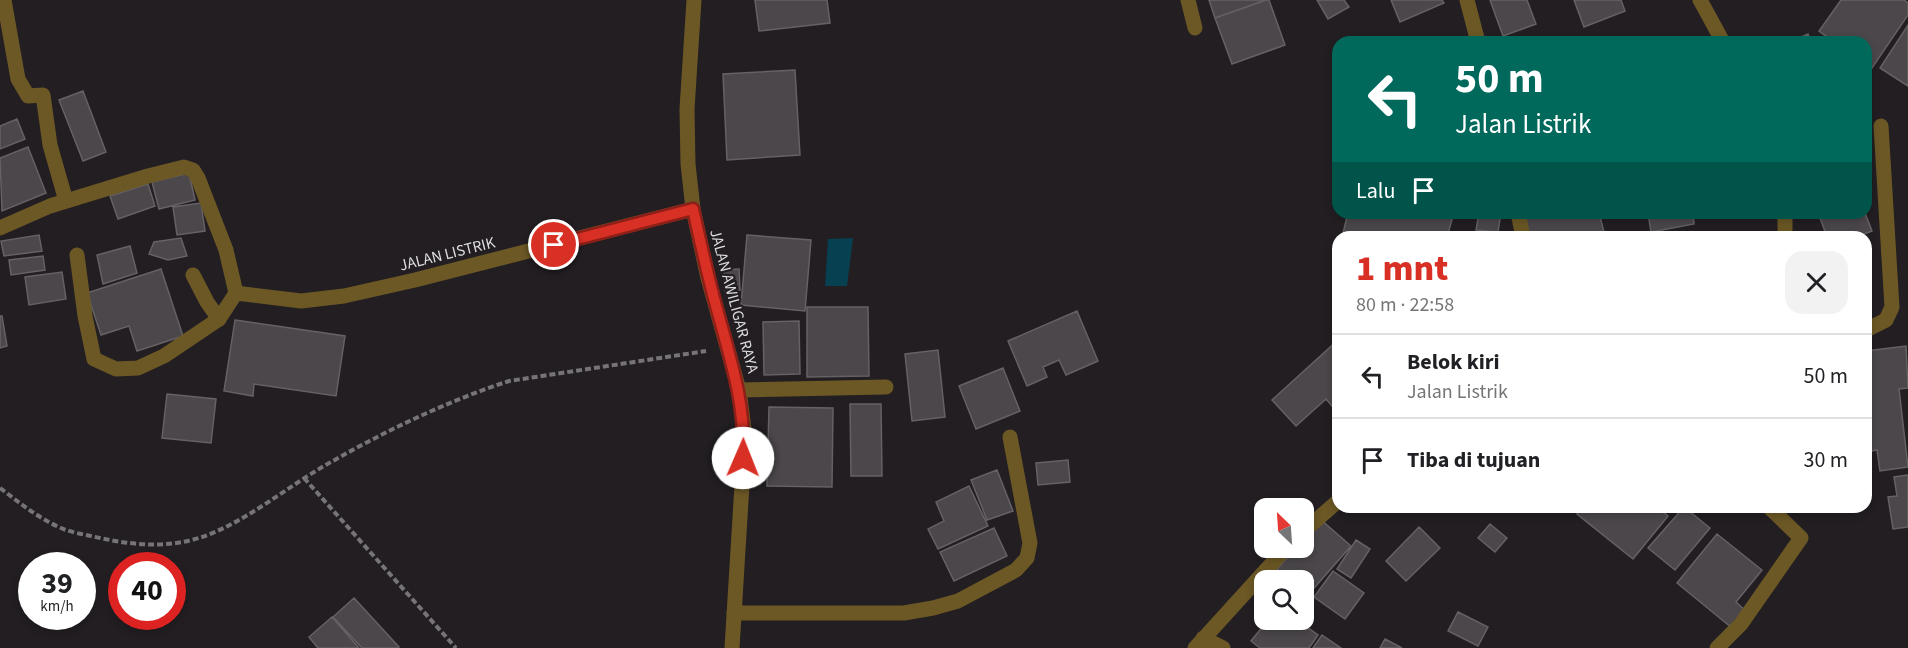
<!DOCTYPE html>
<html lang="id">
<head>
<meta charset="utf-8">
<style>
  body { margin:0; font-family:"Source Sans 3",sans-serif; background:#f2f2f2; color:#202124; height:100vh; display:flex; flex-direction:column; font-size:22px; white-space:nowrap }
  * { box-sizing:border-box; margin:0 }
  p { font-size:20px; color:#757577 }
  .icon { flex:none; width:33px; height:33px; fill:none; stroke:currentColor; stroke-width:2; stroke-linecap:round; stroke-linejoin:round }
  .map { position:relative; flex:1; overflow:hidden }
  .panel { position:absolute; left:1332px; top:231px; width:540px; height:282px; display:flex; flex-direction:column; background:#fff; border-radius:18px; box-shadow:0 3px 9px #0003 }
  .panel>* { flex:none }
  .hud { position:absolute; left:1332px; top:36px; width:540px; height:183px; border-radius:18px; box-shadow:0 3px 9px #0003; background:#00695c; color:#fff; overflow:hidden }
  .needle { width:39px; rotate:335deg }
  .buttons { position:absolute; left:1254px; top:498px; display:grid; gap:12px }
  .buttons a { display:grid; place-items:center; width:60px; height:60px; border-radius:12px; background:#fff; box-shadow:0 3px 9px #0003; font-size:30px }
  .speed { position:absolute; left:18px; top:552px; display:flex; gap:12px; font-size:30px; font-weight:700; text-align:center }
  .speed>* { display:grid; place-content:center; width:78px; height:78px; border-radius:50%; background:#fff; box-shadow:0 3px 9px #0003; line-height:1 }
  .speed small { font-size:15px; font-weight:400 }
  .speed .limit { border:9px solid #d22; background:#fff; color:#111 }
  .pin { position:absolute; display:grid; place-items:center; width:51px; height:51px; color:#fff; margin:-26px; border:3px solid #fff; border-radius:50%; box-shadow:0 2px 6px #0007 }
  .me { position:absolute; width:66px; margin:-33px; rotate:1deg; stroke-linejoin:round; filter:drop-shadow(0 0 4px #0008) }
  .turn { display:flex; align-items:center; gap:21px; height:126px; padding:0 24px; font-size:27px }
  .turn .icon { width:78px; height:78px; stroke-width:2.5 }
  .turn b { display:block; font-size:42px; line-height:51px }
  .then { display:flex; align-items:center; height:57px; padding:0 24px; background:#0003; gap:12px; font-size:22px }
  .round { display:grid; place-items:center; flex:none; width:63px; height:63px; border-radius:18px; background:#f2f2f2 }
  .summary { display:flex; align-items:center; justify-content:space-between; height:102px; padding:0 24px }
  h1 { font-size:36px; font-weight:800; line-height:45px; color:#d93025 }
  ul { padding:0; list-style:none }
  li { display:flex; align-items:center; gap:18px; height:84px; padding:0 24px; border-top:2px solid #e0e0e0 }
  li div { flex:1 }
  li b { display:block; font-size:22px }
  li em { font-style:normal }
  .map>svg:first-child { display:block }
  .water { fill:#074051 }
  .building { fill:#4b474b; stroke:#656165; stroke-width:1.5 }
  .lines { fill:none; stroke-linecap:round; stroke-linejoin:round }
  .path { stroke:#777477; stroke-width:4; stroke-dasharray:6 3; stroke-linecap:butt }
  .service { stroke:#6c5825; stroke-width:15 }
  .minor { stroke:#6c5825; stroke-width:15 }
  .tertiary { stroke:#6c5825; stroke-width:15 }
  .route-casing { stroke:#8d1f18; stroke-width:15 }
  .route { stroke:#d93025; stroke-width:10 }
  .labels { text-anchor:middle; stroke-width:4.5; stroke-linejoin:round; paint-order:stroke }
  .street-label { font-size:16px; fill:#dedcdf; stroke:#221e22 }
</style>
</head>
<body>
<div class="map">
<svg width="1908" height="648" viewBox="0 0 1908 648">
  <rect width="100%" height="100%" fill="#221e22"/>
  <path class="water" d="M853 238 847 286H825L828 239Z"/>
  <path class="building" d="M755 0H827L830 23 759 31Z
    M1209 0H1266L1215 18Z
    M1266 0H1269L1285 45 1232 64 1215 18Z
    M1317 0H1344L1349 7 1328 19Z
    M1391 0H1442L1444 3 1400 22Z
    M1490 0H1527L1536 24 1503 36Z
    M1574 0H1621L1625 11 1584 27Z
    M1841 0H1904L1908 3V15L1872 68 1866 64V42H1834L1819 31Z
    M1908 25V86L1880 68Z
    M1808 34 1811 42H1790Z
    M795 70 800 155 727 160 723 74Z
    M83 91 106 152 83 161 59 100Z
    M17 119 25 139 0 149V126Z
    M28 147 46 193 2 211 0 158Z
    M189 173 195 200 159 209 152 182Z
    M148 184 155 206 118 219 110 196Z
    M201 203 205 231 177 235 173 207Z
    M1348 213H1441L1453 216 1447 237H1342Z
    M1479 213H1501L1498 232 1476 230Z
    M1524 213H1599L1604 232 1583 237H1530Z
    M1648 213H1693L1694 224 1651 232Z
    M1834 213H1865L1872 231 1856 237H1827L1820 218Z
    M39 235 42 251 4 256 1 241Z
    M747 235 811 240 805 311 741 305Z
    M181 238 187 256 168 260 149 254 154 242Z
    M130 246 137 273 103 284 97 255Z
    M43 256 45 270 11 275 9 260Z
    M161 269 183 336 137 351 129 326 101 335 87 293Z
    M739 269 740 290 725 291 724 270Z
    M62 272 66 299 29 305 25 277Z
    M807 307H868L869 376 807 377Z
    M1077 311 1098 361 1066 375 1059 360 1043 367 1047 377 1027 386 1008 341Z
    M0 316H2L7 346 0 348Z
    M235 320 345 336 336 396 254 384 253 396 224 391Z
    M799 321 800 374 764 375 763 322Z
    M1338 340V413L1326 399 1296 426 1272 400Z
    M1906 346 1908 388 1899 389 1908 467 1880 471 1877 450 1866 452V365H1868L1866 351Z
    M938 350 945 417 912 421 905 354Z
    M1003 368 1020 411 976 429 959 386Z
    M167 394 216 399 211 443 162 438Z
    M850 404H881L882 476H851Z
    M769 407 833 408 832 487 767 486Z
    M1068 460 1070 482 1038 485 1036 463Z
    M997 470 1013 511 987 520 971 480Z
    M1908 475V527L1893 529 1888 497 1897 496 1894 477Z
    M969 486 988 526 938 549 928 529 944 521 936 502Z
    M1582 507H1658L1668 516 1633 559 1577 514Z
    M1684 507 1710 528 1675 570 1648 548Z
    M1320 519 1351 546 1307 596 1304 592V580H1290L1277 569 1296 548H1304V539Z
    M1490 524 1507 538 1495 552 1478 538Z
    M1419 527 1440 548 1406 581 1386 561Z
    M994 528 1007 556 954 581 940 552Z
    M1717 534 1762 570 1736 602 1746 611 1732 628 1677 583Z
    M1356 540 1370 549 1351 578 1337 569Z
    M1333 571 1364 593 1345 619 1314 597Z
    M354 598 399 647 398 648H362L333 617Z
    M1458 612 1488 627 1478 646 1448 631Z
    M332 617 359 648H318L309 637Z
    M1268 620H1297L1318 635 1309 648H1260L1251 641Z
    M1322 635 1341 648H1313Z
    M1385 639 1402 648H1380Z"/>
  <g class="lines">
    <path class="path" d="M304 478 456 648
      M0 488C20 503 38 518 61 528 70 532 81 534 91 536 134 546 174 550 215 532 254 515 288 487 324 466 383 432 445 402 509 381L706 351"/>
    <path class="service" d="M193 275 207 302 219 319
      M1866 330 1886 320 1892 307 1881 126
      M739 390 886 387
      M734 613H904L933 608 958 601 1016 570 1027 558 1030 543 1010 437"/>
    <path class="minor" d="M4 0 18 79 28 96 43 95 50 145 66 201
      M1188 0 1195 28
      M1467 0 1478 42
      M1700 0 1723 42
      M1518 213 1523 237
      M1785 213V237
      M0 228 50 206 148 176 184 167 193 170 198 178 226 250 236 293
      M77 255 85 316 94 359 116 369 138 368 164 356 219 319 236 293 301 301 344 296 415 280 693 209
      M1304 531 1338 501
      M1203 638 1223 648
      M1195 648 1286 548
      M1717 648 1741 624 1801 538 1769 507"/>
    <path class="tertiary" d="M694 0 687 109 688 164 693 209 708 278 739 390 745 436 732 648"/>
  </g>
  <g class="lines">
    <g class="route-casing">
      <path id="route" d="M554 245 693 209C701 244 708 278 718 313 731 361 746 407 743 458"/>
    </g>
    <use href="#route" class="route"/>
  </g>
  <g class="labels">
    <g class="street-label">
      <text transform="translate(447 253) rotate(-14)" y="6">JALAN LISTRIK</text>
      <text transform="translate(735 301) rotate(75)" y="6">JALAN AWILIGAR RAYA</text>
    </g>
  </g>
</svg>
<div class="buttons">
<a><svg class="needle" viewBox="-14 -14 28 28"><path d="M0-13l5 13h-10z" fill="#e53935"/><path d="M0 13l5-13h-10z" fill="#757577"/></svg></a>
<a><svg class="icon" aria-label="search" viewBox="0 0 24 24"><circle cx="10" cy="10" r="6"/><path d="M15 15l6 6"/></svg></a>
</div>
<div class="speed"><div>39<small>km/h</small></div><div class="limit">40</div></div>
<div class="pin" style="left:554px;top:245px;background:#d93025"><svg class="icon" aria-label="arrive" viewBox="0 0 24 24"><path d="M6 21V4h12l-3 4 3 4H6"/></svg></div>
<svg class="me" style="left:743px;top:458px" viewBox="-20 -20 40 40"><circle r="19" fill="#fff"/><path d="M0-13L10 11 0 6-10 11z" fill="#d93025"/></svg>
<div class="hud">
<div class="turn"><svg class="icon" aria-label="left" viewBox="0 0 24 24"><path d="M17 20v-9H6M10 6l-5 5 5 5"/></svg><div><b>50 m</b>Jalan Listrik</div></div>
<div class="then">Lalu<svg class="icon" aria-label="arrive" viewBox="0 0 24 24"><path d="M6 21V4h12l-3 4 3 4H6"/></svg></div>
</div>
<section class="panel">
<div class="summary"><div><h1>1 mnt</h1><p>80 m · 22:58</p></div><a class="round"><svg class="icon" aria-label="close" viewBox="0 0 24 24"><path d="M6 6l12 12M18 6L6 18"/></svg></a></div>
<ul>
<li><svg class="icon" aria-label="left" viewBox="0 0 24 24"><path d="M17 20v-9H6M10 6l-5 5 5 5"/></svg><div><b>Belok kiri</b><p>Jalan Listrik</p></div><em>50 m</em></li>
<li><svg class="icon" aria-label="arrive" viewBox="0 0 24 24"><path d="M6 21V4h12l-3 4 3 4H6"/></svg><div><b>Tiba di tujuan</b></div><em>30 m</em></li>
</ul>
</section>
</div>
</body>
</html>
